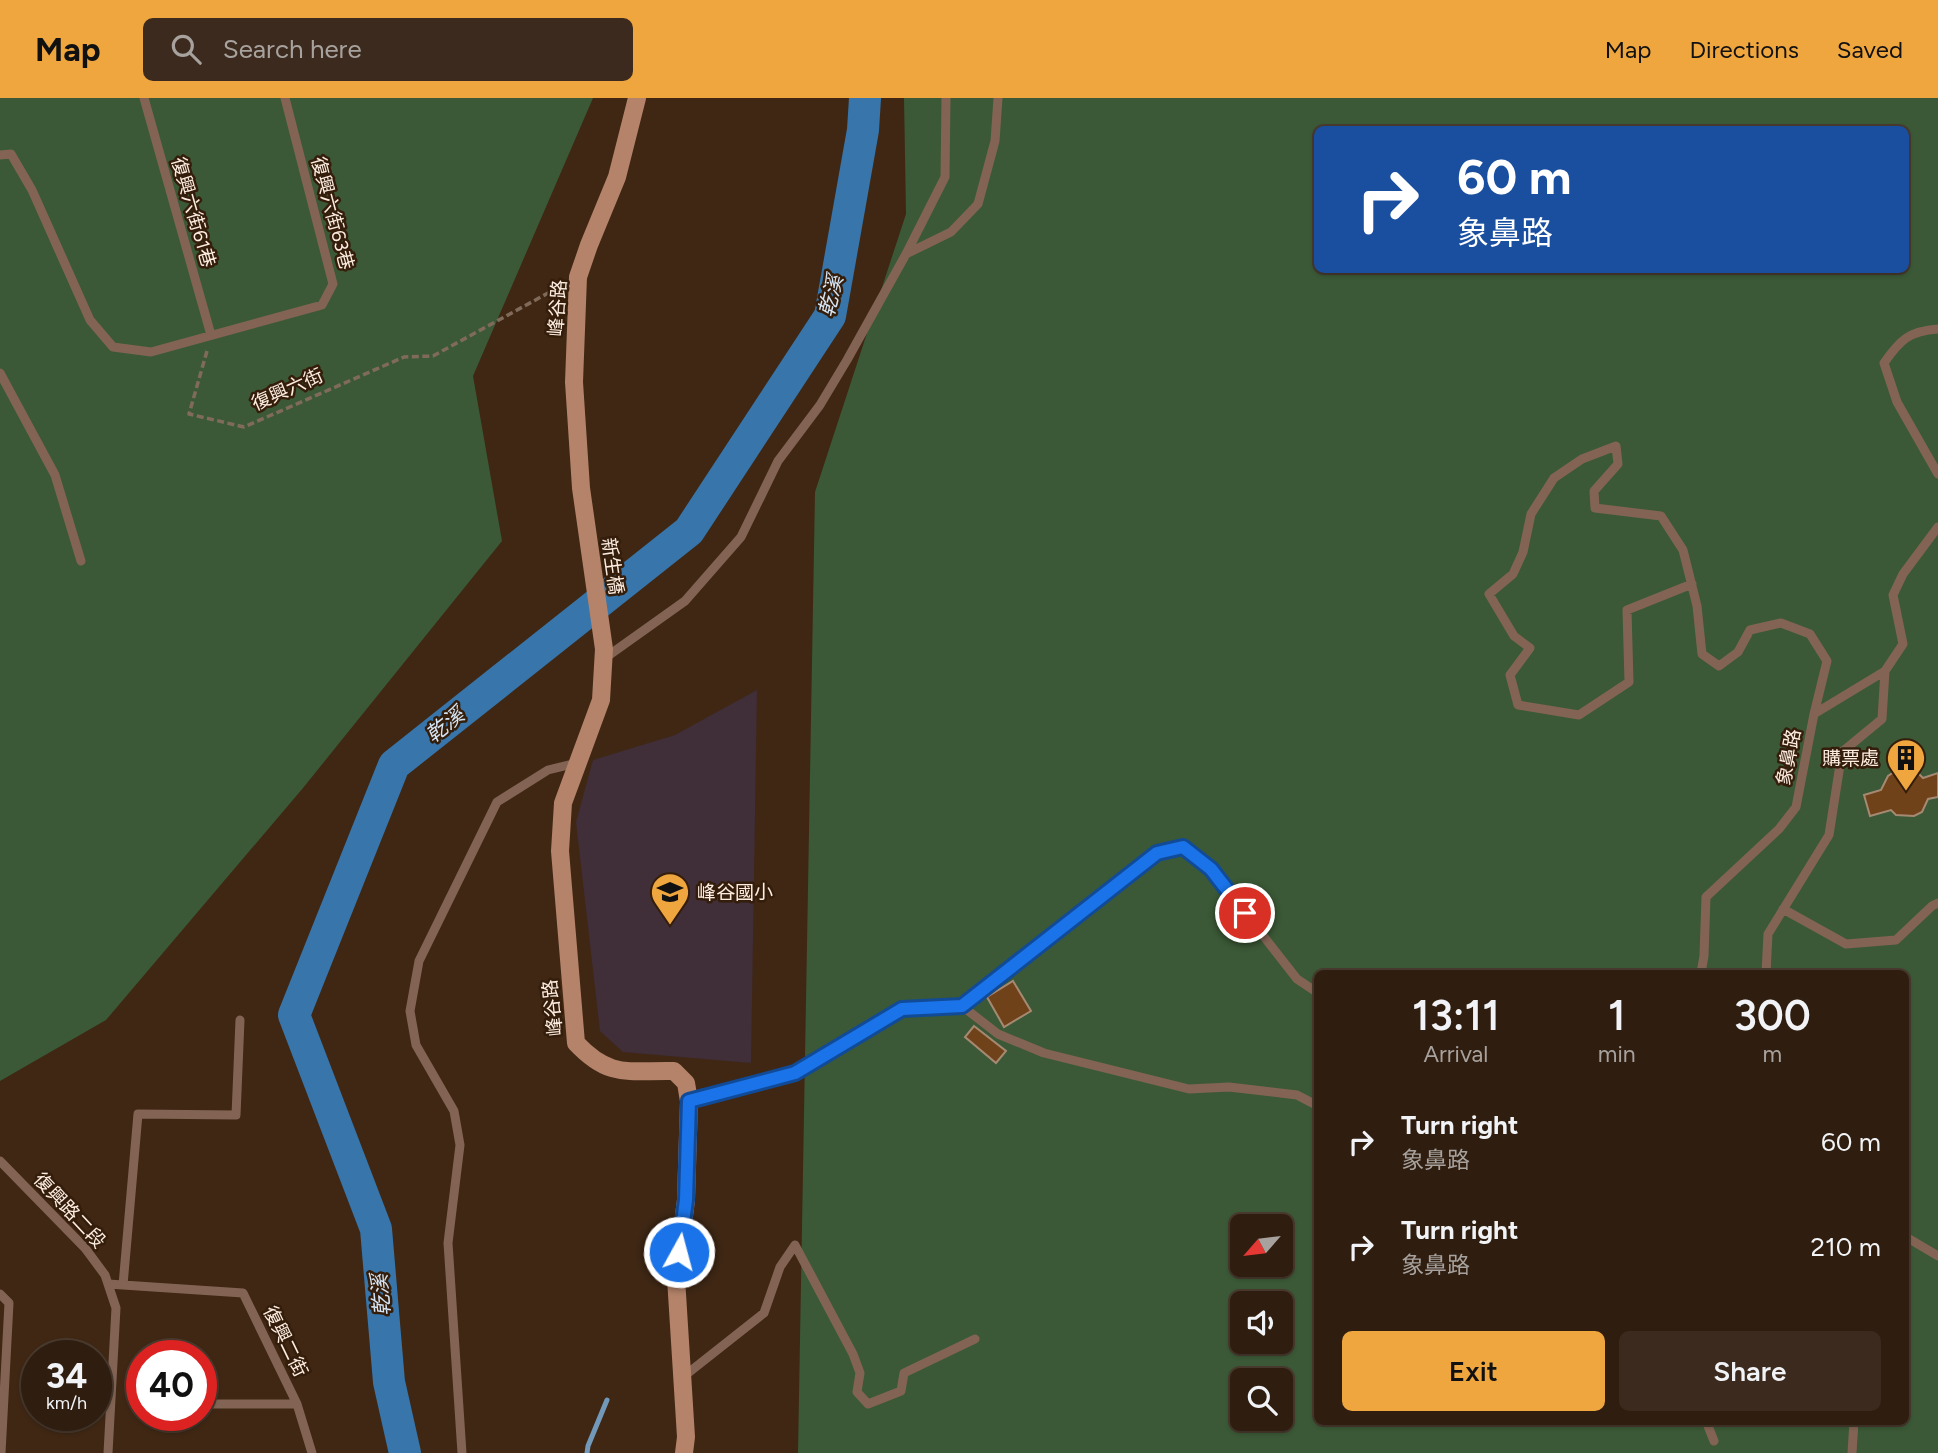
<!DOCTYPE html>
<html lang="en">
<head>
<meta charset="utf-8">
<style>
  body { margin:0; font-family:Figtree,"Noto Sans TC",sans-serif; background:#3b2a1d; color:#f1f3f6; height:100vh; display:flex; flex-direction:column; font-size:26px; white-space:nowrap }
  * { box-sizing:border-box; margin:0 }
  p { font-size:23px; color:#a7a29e }
  .icon { flex:none; width:38px; height:38px; fill:none; stroke:currentColor; stroke-width:2; stroke-linecap:round; stroke-linejoin:round }
  .map { position:relative; flex:1; overflow:hidden }
  .drawer { position:absolute; left:1314px; top:872px; width:595px; height:455px; display:flex; flex-direction:column; background:#2f1d0f; border-radius:10px; box-shadow:0 2px 5px #0004,0 0 0 2px #4a3b2f }
  .drawer>* { flex:none }
  .guide { position:absolute; left:1314px; top:28px; width:595px; height:147px; border-radius:10px; box-shadow:0 2px 5px #0004,0 0 0 2px #4a3b2f; background:#1a4fa0; color:#fff; overflow:hidden }
  .needle { width:46px; rotate:242deg }
  .fabs { position:absolute; left:1230px; top:1116px; display:grid; gap:14px }
  .fabs a { display:grid; place-items:center; width:63px; height:63px; border-radius:10px; background:#2f1d0f; box-shadow:0 2px 5px #0004,0 0 0 2px #4a3b2f; font-size:35px }
  .speed { position:absolute; left:21px; top:1242px; display:flex; gap:14px; font-size:35px; font-weight:700; text-align:center }
  .speed>* { display:grid; place-content:center; width:91px; height:91px; border-radius:50%; background:#2f1d0f; box-shadow:0 2px 5px #0004,0 0 0 2px #4a3b2f; line-height:1 }
  .speed small { font-size:18px; font-weight:400 }
  .speed .limit { border:10px solid #d22; background:#fff; color:#111 }
  .pin { position:absolute; display:grid; place-items:center; width:60px; height:60px; color:#fff; margin:-30px; border:4px solid #fff; border-radius:50%; box-shadow:0 2px 7px #0007 }
  .me { position:absolute; width:77px; margin:-38px; rotate:7deg; stroke-linejoin:round; filter:drop-shadow(0 0 5px #0008) }
  .turn { display:flex; align-items:center; gap:24px; height:147px; padding:0 28px; font-size:32px }
  .turn .icon { width:91px; height:91px; stroke-width:2.5 }
  .turn b { display:block; font-size:49px; line-height:60px }
  .eta { display:flex; justify-content:space-evenly; align-items:center; height:119px; text-align:center }
  .eta b { font-size:42px; font-weight:600; line-height:49px }
  .action { display:flex; gap:14px; margin-top:auto; padding:14px 28px }
  .action a { flex:1; height:80px; border-radius:10px; background:#f0a63e; color:#111; font-size:28px; font-weight:600; line-height:80px; text-align:center }
  .action a+a { background:#3b2a1d; color:#f1f3f6 }
  ul { padding:0; list-style:none }
  li { display:flex; align-items:center; gap:21px; height:105px; padding:0 28px }
  li div { flex:1 }
  li b { display:block; font-size:26px }
  li em { font-style:normal }
  header { display:flex; align-items:center; gap:42px; box-sizing:border-box; height:98px; padding:0 35px; background:#f0a63e; color:#111 }
  header strong { font-size:33px }
  nav { display:flex; gap:38px; margin-inline-start:auto; font-size:24px }
  .search { width:490px; height:63px; background:#3b2a1d; display:flex; align-items:center; gap:18px; box-sizing:border-box; padding:0 24px; border-radius:10px; color:#a7a29e; font-size:26px }
  .map>svg:first-child { display:block }
  .education { fill:#402e38 }
  .green { fill:#3b5936; fill-rule:evenodd }
  .lines { fill:none; stroke-linecap:round; stroke-linejoin:round }
  .stream { stroke:#7299ba; stroke-width:5 }
  .river { stroke:#3775aa; stroke-width:32 }
  .building { fill:#70421a; stroke:#a68973; stroke-width:2 }
  .path { stroke:#806b5a; stroke-width:3.5; stroke-dasharray:7 3.5; stroke-linecap:butt }
  .lane { stroke:#836454; stroke-width:9 }
  .secondary { stroke:#b48369; stroke-width:18 }
  .route-casing { stroke:#114b97; stroke-width:18 }
  .route { stroke:#1a73e8; stroke-width:12 }
  .labels { text-anchor:middle; stroke-width:5; stroke-linejoin:round; paint-order:stroke }
  .street-label { font-size:19px; fill:#fdede1; stroke:#341d0a }
  .poi-label { font-size:19px; fill:#fdede1; stroke:#341d0a; text-anchor:end }
  .water-label { font-size:21px; font-style:italic; fill:#d5e5f5; stroke:#341d0a }
</style>
</head>
<body>
<header>
<strong>Map</strong>
<div class="search"><svg class="icon" aria-label="search" viewBox="0 0 24 24"><circle cx="10" cy="10" r="6"/><path d="M15 15l6 6"/></svg>Search here</div>
<nav><a>Map</a><a>Directions</a><a>Saved</a></nav>
</header>
<div class="map">
<svg width="1938" height="1355" viewBox="0 0 1938 1355">
  <rect width="100%" height="100%" fill="#3f2714"/>
  <path class="education" d="M757 592 751 965 623 954 600 933 576 724 593 662 675 637Z"/>
  <path class="green" d="M0 0H593L473 278 502 443 303 690 106 922 0 983Z
    M904 0H1938V1355H798L815 394 906 116ZM1318 32H1906V172H1318ZM1318 875H1906V1323H1318ZM1242 1129H1281V1167H1242ZM1242 1206H1281V1244H1242ZM1242 1283H1281V1321H1242Z"/>
  <g class="lines">
    <path class="stream" d="M587 1355 588 1348 607 1302"/>
    <path class="river" d="M405 1355 389 1284 376 1131 294 917 394 667 689 433 830 218 863 32 865 0"/>
  </g>
  <path class="building" d="M1907 670 1915 672 1923 680 1938 675V699L1928 701 1922 714 1914 718 1896 717 1891 712 1870 718 1864 697 1881 692 1888 678 1897 672Z
    M1013 883 1031 913 1004 929 987 899Z
    M974 928 1006 953 996 965 965 939Z"/>
  <g class="lines">
    <path class="path" d="M207 253 189 316 244 329 404 259 433 258 561 188"/>
    <path class="lane" d="M144 0 211 237
      M0 57 11 56 32 92 90 222 113 249 151 254 322 207 333 186 285 0
      M906 156 945 79 946 0
      M1938 231C1909 233 1900 242 1884 265L1897 304 1938 376
      M0 275 55 377 81 463
      M1692 486 1627 512 1629 584 1579 617 1518 607 1510 577 1530 550 1514 538 1489 496 1513 476 1523 454 1531 416 1554 380 1582 361 1616 348 1618 366 1594 393 1595 410 1661 418 1683 452 1697 508 1702 556 1719 568 1738 554 1750 532 1781 525 1810 536 1827 563 1814 616
      M605 560 685 503 741 439 778 363 820 307 847 262 906 156 951 134 978 106 995 43 998 0
      M1783 811 1846 846 1896 842 1932 808 1938 805
      M1701 875 1704 858 1706 799 1779 731 1796 709 1814 616 1885 573 1903 546 1893 497 1903 476 1938 429
      M1766 875 1768 836 1829 737 1842 654 1882 621 1885 573
      M962 908 998 936 1044 955 1189 991 1229 989 1297 997 1318 1008
      M689 1003 795 975 902 911 962 908 1157 755 1183 749 1211 771 1297 881 1318 895
      M0 1063 85 1150 105 1177 116 1210 108 1355
      M1906 1139 1938 1158
      M108 1186 243 1195 297 1306 312 1355
      M123 1187 138 1016 236 1017 240 922
      M0 1196 9 1205 1 1355
      M683 1279 764 1215 780 1169 795 1147 853 1256 860 1275 857 1294 868 1306 901 1293 904 1275 975 1241
      M201 1306H297
      M1706 1323 1714 1343
      M462 1355 448 1145 460 1047 454 1013 416 947 410 913 419 863 497 704 548 672 577 665
      M1852 1355 1854 1323"/>
    <path class="secondary" d="M637 0 617 79 589 147 578 179 574 284 581 390 604 551 601 602 563 705 560 753 576 945C610 981 628 972 674 973L686 985 689 1003 686 1102 676 1180 686 1339 684 1355"/>
  </g>
  <g class="lines">
    <g class="route-casing">
      <path id="route" d="M679 1154 686 1102 689 1003 795 975 902 911 962 908 1157 755 1183 749 1211 771 1245 815"/>
    </g>
    <use href="#route" class="route"/>
  </g>
  <defs>
    <g id="building-pin" transform="scale(2.0125)"><path d="M0 17L-7.5 6A9.5 9.5 0 1 1 7.5 6Z" fill="#f0a63e" stroke="#341d0a"/><path d="M-4-6H4V6H1V3H-1V6H-4ZM-2.5-4.3h1.7v1.8h-1.7ZM.8-4.3h1.7v1.8H.8ZM-2.5-1h1.7V.8h-1.7ZM.8-1h1.7V.8H.8Z" fill="#111"/></g>
    <g id="school-pin" transform="scale(2.0125)"><path d="M0 17L-7.5 6A9.5 9.5 0 1 1 7.5 6Z" fill="#f0a63e" stroke="#341d0a"/><path d="M0-5L7-2L0 1L-7-2ZM-4 1L0 2.5L4 1V4Q0 6-4 4Z" fill="#111"/></g>
  </defs>
  <g fill-rule="evenodd">
    <use href="#building-pin" x="1906" y="660"/>
    <use href="#school-pin" x="670" y="794"/>
  </g>
  <g class="labels">
    <g class="street-label">
      <text transform="translate(194 114) rotate(74)" y="7">復興六街61巷</text>
      <text transform="translate(333 115) rotate(75)" y="7">復興六街63巷</text>
      <text transform="translate(557 210) rotate(-86)" y="7">峰谷路</text>
      <text transform="translate(287 291) rotate(-24)" y="7">復興六街</text>
      <text transform="translate(613 468) rotate(82)" y="7">新生橋</text>
      <text transform="translate(1788 659) rotate(-79)" y="7">象鼻路</text>
      <text transform="translate(552 910) rotate(-96)" y="7">峰谷路</text>
      <text transform="translate(70 1112) rotate(47)" y="7">復興路二段</text>
      <text transform="translate(286 1243) rotate(64)" y="7">復興二街</text>
    </g>
    <g class="poi-label">
      <text x="1879" y="667">購票處</text>
      <text x="697" y="801" text-anchor="start">峰谷國小</text>
    </g>
    <g class="water-label">
      <text transform="translate(831 198) rotate(-76)" y="7">乾溪</text>
      <text transform="translate(445 627) rotate(-38)" y="7">乾溪</text>
      <text transform="translate(381 1197) rotate(-95)" y="7">乾溪</text>
    </g>
  </g>
</svg>
<div class="fabs">
<a><svg class="needle" viewBox="-14 -14 28 28"><path d="M0-13l5 13h-10z" fill="#e53935"/><path d="M0 13l5-13h-10z" fill="#a7a29e"/></svg></a>
<a><svg class="icon" aria-label="sound" viewBox="0 0 24 24"><path d="M4 9h4l5-4v14l-5-4H4zM17 9q2 3 0 6"/></svg></a>
<a><svg class="icon" aria-label="search" viewBox="0 0 24 24"><circle cx="10" cy="10" r="6"/><path d="M15 15l6 6"/></svg></a>
</div>
<div class="speed"><div>34<small>km/h</small></div><div class="limit">40</div></div>
<div class="pin" style="left:1245px;top:815px;background:#d93025"><svg class="icon" aria-label="arrive" viewBox="0 0 24 24"><path d="M6 21V4h12l-3 4 3 4H6"/></svg></div>
<svg class="me" style="left:679px;top:1154px" viewBox="-20 -20 40 40"><circle r="17" fill="#1a73e8" stroke="#fff" stroke-width="3"/><path d="M0-11L8 9 0 5-8 9z" fill="#fff"/></svg>
<div class="guide">
<div class="turn"><svg class="icon" aria-label="right" viewBox="0 0 24 24"><path d="M7 20v-9h11M14 6l5 5-5 5"/></svg><div><b>60 m</b>象鼻路</div></div>
</div>
<section class="drawer">
<div class="eta">
<div><b>13:11</b><p>Arrival</p></div>
<div><b>1</b><p>min</p></div>
<div><b>300</b><p>m</p></div>
</div>
<ul>
<li><svg class="icon" aria-label="right" viewBox="0 0 24 24"><path d="M7 20v-9h11M14 6l5 5-5 5"/></svg><div><b>Turn right</b><p>象鼻路</p></div><em>60 m</em></li>
<li><svg class="icon" aria-label="right" viewBox="0 0 24 24"><path d="M7 20v-9h11M14 6l5 5-5 5"/></svg><div><b>Turn right</b><p>象鼻路</p></div><em>210 m</em></li>
</ul>
<div class="action"><a>Exit</a><a>Share</a></div>
</section>
</div>
</body>
</html>
